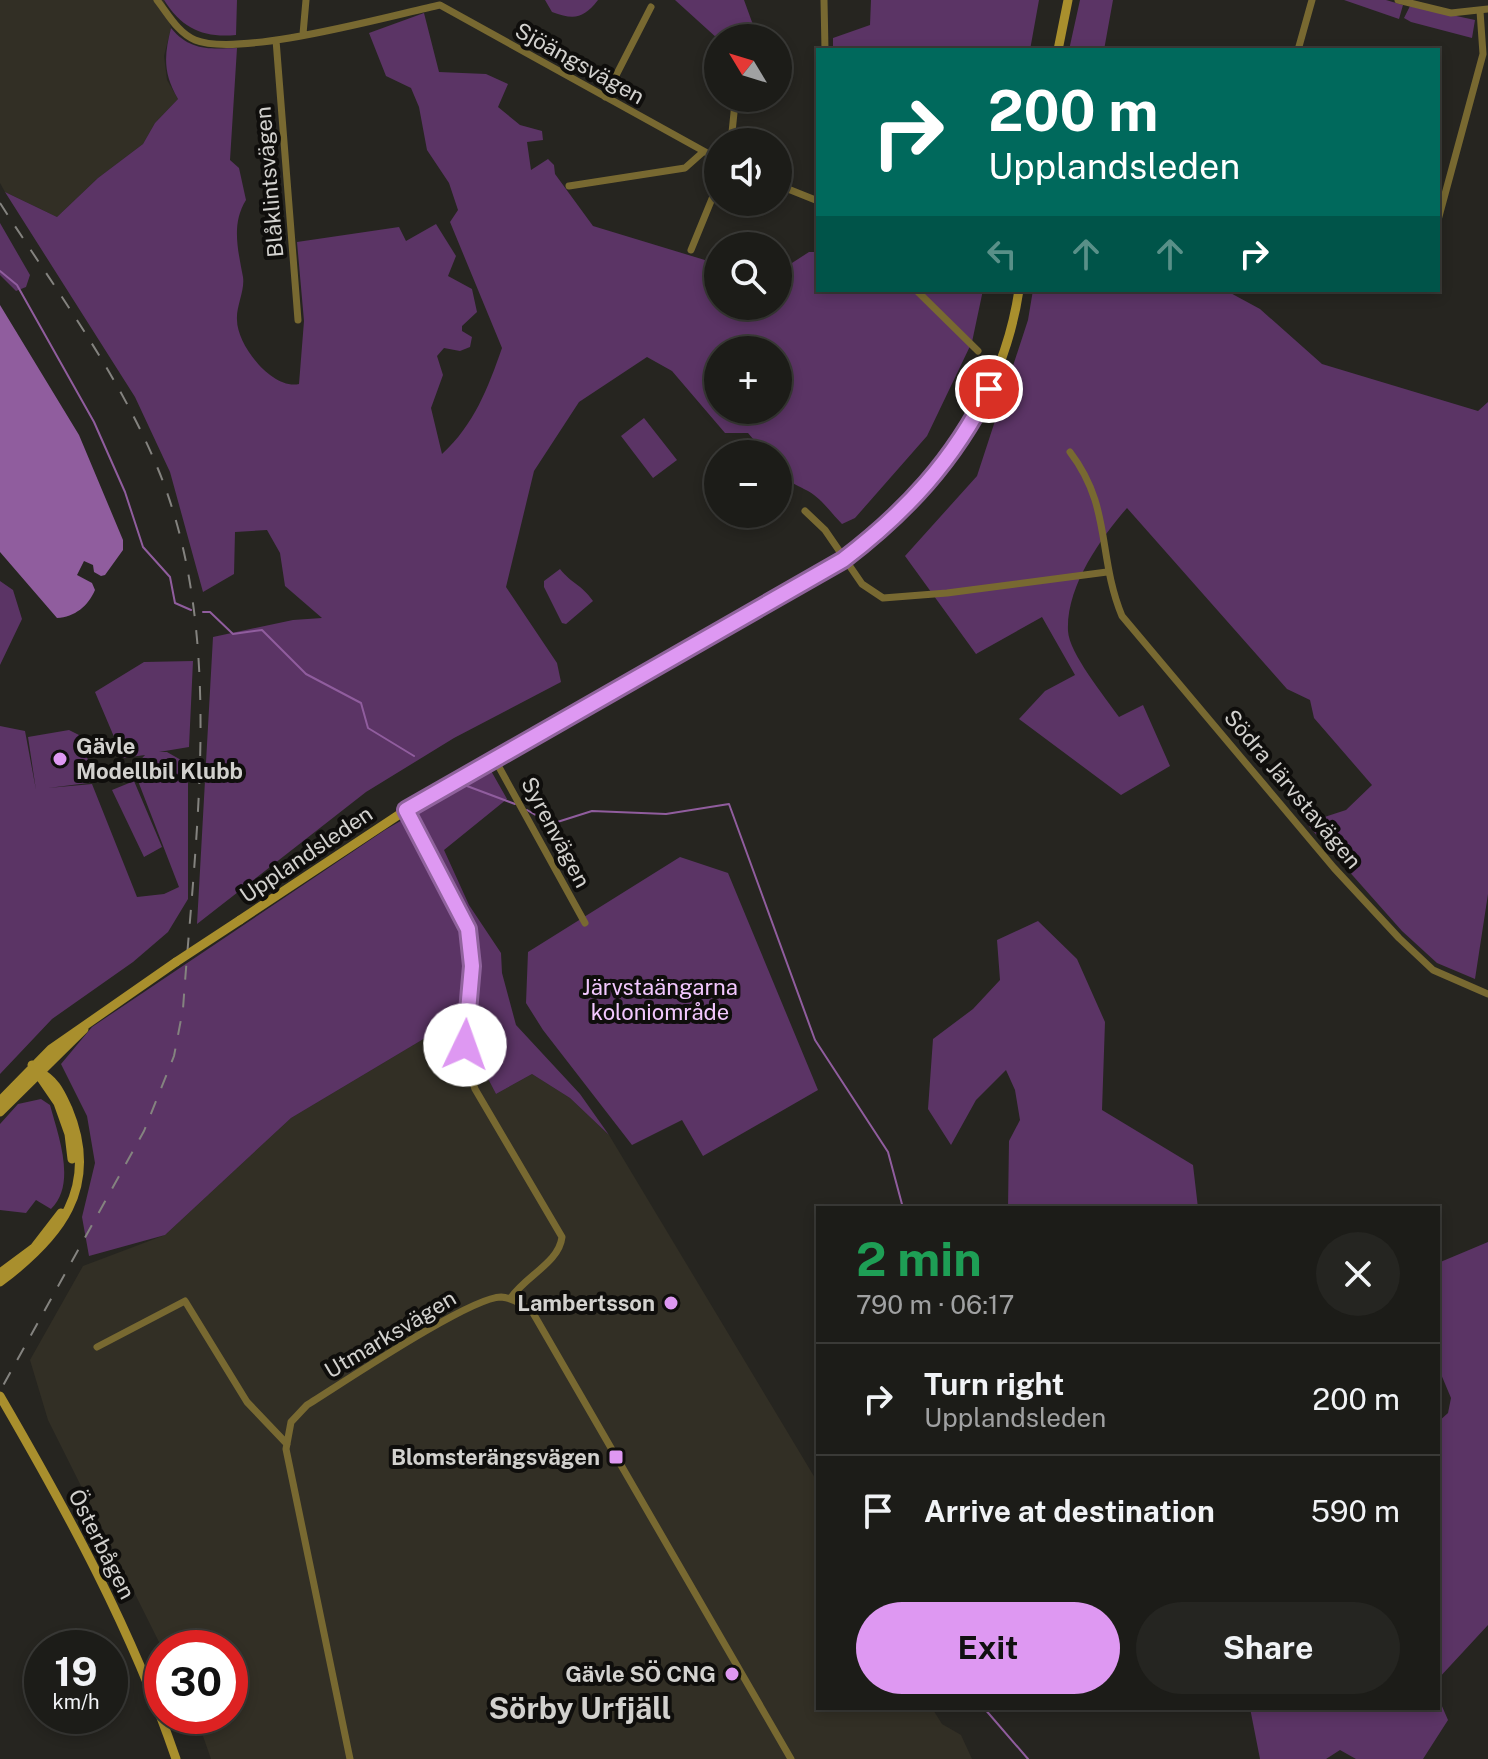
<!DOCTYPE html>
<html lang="en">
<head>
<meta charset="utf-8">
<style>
  body { margin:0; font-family:"Public Sans",sans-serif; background:#252521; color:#f1f3f6; height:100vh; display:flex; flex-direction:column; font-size:30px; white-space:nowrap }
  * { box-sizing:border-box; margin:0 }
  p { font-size:26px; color:#a0a1a2 }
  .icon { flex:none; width:44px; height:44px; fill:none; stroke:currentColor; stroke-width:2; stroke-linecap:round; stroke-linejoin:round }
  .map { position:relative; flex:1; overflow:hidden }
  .side { position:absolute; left:816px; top:1206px; width:624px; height:504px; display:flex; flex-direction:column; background:#1c1c18; border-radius:0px; box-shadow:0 4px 12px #0003,0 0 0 2px #3a3a37 }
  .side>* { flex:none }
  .top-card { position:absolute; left:816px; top:48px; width:624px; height:244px; border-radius:0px; box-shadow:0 4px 12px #0003,0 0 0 2px #3a3a37; background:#00695c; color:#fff; overflow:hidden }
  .needle { width:52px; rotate:308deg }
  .tools { position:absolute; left:704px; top:24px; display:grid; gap:16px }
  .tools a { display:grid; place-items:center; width:88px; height:88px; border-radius:50%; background:#1c1c18; box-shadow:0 4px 12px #0003,0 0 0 2px #3a3a37; font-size:40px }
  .speed { position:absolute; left:24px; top:1630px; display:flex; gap:16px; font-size:40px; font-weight:700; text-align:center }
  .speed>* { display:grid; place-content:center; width:104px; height:104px; border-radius:50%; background:#1c1c18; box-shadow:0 4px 12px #0003,0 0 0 2px #3a3a37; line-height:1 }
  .speed small { font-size:20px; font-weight:400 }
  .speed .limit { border:12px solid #d22; background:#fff; color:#111 }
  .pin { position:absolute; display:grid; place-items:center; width:68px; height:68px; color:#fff; margin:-34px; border:4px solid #fff; border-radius:50%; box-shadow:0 2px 8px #0007 }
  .me { position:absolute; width:88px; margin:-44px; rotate:3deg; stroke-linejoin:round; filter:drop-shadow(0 0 6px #0008) }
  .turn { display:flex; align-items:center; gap:28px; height:168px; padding:0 40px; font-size:36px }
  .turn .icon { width:104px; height:104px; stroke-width:2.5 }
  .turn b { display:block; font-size:56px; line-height:68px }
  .lanes { display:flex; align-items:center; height:76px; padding:0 40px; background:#0003; justify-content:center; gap:40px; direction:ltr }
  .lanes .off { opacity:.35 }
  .round { display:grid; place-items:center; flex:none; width:84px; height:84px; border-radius:42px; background:#252521 }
  .headline { display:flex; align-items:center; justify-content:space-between; height:136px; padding:0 40px }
  h1 { font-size:48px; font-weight:700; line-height:60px; color:#1e9e55 }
  .primary-button { display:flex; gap:16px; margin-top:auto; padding:16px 40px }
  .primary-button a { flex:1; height:92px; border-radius:48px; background:#de98f2; color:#111; font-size:32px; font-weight:700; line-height:92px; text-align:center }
  .primary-button a+a { background:#252521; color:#f1f3f6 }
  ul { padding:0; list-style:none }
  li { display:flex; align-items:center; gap:24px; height:112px; padding:0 40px; border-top:2px solid #3a3a37 }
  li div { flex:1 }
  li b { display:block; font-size:30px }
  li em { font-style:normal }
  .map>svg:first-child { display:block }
  .built { fill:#322f25 }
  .green { fill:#5b3465; fill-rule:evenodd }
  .water { fill:#905d9e }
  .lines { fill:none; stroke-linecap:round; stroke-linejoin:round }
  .stream { stroke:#905d9e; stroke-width:2 }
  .street { stroke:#786931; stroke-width:7 }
  .secondary { stroke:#a98f2d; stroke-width:9 }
  .rail { stroke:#84837f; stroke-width:2; stroke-dasharray:14 14; stroke-linecap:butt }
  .secondary-bridge { stroke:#a98f2d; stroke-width:9 }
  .route-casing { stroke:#90639d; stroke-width:20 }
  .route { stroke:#de98f2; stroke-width:14 }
  .poi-dot { fill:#de98f2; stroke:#0f0e0c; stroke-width:3 }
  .labels { text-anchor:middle; stroke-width:8; stroke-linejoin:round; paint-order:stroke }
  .street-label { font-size:22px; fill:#d2d1ce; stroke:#0f0e0c }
  .poi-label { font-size:22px; font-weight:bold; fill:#d2d1ce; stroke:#0f0e0c; text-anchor:end }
  .park-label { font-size:22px; fill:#f3c8ff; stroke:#0f0e0c }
  .district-label { font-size:30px; font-weight:bold; fill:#d2d1ce; stroke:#0f0e0c }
</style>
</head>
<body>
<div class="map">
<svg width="1488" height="1759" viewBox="0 0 1488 1759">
  <rect width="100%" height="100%" fill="#262520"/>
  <path class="built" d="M0 0H164L171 28 164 56 167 80 178 99 155 123 143 144 98 178 57 217 5 192 0 183Z
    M457 1019 496 1094 532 1074 570 1098 609 1135 818 1483V1708H932L942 1724 961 1735 972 1759H211L196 1716H230V1648H162L48 1420 30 1360 83 1266 165 1235 291 1118Z"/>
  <path class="green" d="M164 0H237L236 35C204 38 182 29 164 0Z
    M545 0H598C583 19 574 20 552 12Z
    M675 0H744L756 33 754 38 718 39Z
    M871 0H1039L1030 50H833V38L870 25Z
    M1080 0H1113L1104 50H1069Z
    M1344 0H1386L1403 5 1399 19Z
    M1410 6 1475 20 1472 38 1411 22 1404 18Z
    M424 13 439 72 486 74 508 84 498 107 520 125 542 131 543 140 527 142 531 170 548 159 554 165 555 174 593 226 718 264V306H778V272L809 252H818V290H983L972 342 927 436 855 518 842 524C832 514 821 498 808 491 789 481 778 479 778 454H766L748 433H725L672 371 647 357 579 402 534 471 506 587 557 663 561 682 454 738 366 792 197 924 213 637 293 620 322 618 285 586 280 553 267 530 235 532 234 574 203 592 170 472 135 397 5 192 57 217 98 178 143 144 155 123 178 99C163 73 164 56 171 28 190 51 209 49 237 48L230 160 239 168 246 200C231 224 238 250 243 277 245 291 236 306 237 320 237 345 272 390 299 384L304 321 297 242 399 227 406 241 436 224 456 256 448 276 472 289 477 312 462 326V331L472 337 470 347 460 351 444 348 437 356 443 375 431 408 442 454C474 425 488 388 502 348L450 222 458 210 449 183 427 150 419 107 411 88 386 76 369 33ZM718 350H778V410H718Z
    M0 223 30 275 26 287 16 291 0 275Z
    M1033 290H1225L1260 309 1322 364 1478 411 1488 402V894L1475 979 1437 963 1402 931 1306 823 1346 810 1372 785 1314 718 1310 700 1287 689 1127 508C1100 539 1066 587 1068 631 1069 653 1105 697 1119 717L1143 705 1170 766 1121 795 1019 719 1045 691 1075 675 1042 617 976 654 905 556 977 476 1028 320Z
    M644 418 677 460 653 478 621 436Z
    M560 569C572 584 581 584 593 601L566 624 562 623 544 587V581Z
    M0 581 13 590 22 619 0 665Z
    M193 661 189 747 159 752H167L188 764V899L168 932 133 962 52 1019 0 1074V726L25 731 36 790 28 737 69 730 79 735 96 782 48 788 92 784 137 897 164 894 179 887 133 768 145 755 123 758 95 692 144 662Z
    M490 769 507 799 444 850 469 905 501 953 502 973 516 1025 580 1094 609 1135 570 1098 532 1074 496 1094 457 1019 291 1118 165 1235 89 1256 82 1217 95 1163 87 1116 61 1064 92 1027 385 830Z
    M134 781 162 847 144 857 112 790Z
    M680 857 728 873 818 1090 703 1156 682 1120 632 1145 543 1030 526 1003 528 952Z
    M1038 921 1077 959 1105 1022 1102 1110 1193 1165 1198 1208H1008L1009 1141 1020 1120 1015 1090 1006 1070 976 1100 951 1145 928 1109 933 1039 973 1009 1000 980 997 940Z
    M41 1099 50 1105C58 1135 77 1184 51 1209L36 1200 26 1213 0 1210V1124L18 1104Z
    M1488 1242V1625L1438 1679V1422L1448 1413 1451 1398 1438 1367V1263Z
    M1438 1697 1448 1720 1423 1759H1356L1340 1750 1326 1759H1260L1250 1708H1438Z"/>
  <path class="water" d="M0 305 79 435 123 540V550L105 575 101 576 94 572 93 565 84 561 77 575 92 583 95 590C88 606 75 617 57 618L0 552Z"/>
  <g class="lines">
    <path class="stream" d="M0 271 17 285 94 422 125 492 143 547 170 577 175 603 191 610
      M203 612H210L233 634 262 630 306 674 361 703 368 728 414 756
      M467 786 515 804
      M527 810 551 824 592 811 666 814 729 804 815 1040 888 1152 903 1208
      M984 1708 1028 1759"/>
    <path class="street" d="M157 0C168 14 178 33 195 40 239 58 389 16 440 5L718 159
      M824 0 825 50
      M1398 0 1451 13 1488 9
      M303 34 306 0
      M276 40 298 320
      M1298 50 1312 0
      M605 97 651 7
      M731 142 735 103
      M778 185 818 201
      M569 186 685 168 703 152
      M1438 220 1483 54 1480 11
      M691 250 718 184
      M916 290 978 351
      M1070 452C1112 507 1097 555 1122 616L1334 868 1399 938 1433 970 1488 994
      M805 511 825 530 862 584 883 598 947 593 1107 572
      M494 758 585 923
      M406 810C421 848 459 894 468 931 481 986 454 1030 475 1089L562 1237C559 1263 525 1276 510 1299
      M97 1347 185 1301 247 1402 287 1444
      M350 1759 286 1449 291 1422 307 1405C341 1384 470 1297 501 1297 513 1298 524 1305 533 1313L791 1759"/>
    <path class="secondary" d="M1058 50 1068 0
      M240 920 406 810 843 560C932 492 1002 404 1019 290
      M32 1065 58 1103 69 1134 72 1159
      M0 1101 51 1049 176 962
      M0 1112 84 1029
      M0 1273 34 1248 61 1213
      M0 1282C59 1238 101 1188 68 1109 61 1094 55 1079 38 1072
      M0 1396C68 1513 132 1630 176 1759"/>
    <path class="rail" d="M0 203C55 289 119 374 158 469 226 633 195 835 183 1009L174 1056 144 1131 0 1391"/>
    <path class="secondary-bridge" d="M176 962 240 920"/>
  </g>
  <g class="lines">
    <g class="route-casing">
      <path id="route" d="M465 1045 472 966 468 929 406 810 843 560C906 512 954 460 989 389"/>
    </g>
    <use href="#route" class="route"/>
  </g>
  <g class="poi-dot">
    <circle cx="60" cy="759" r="8"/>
    <circle cx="671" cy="1303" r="8"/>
    <rect x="608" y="1449" width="16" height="16" rx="4"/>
    <circle cx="732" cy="1674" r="8"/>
  </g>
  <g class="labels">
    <g class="street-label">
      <text transform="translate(580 63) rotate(29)" y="8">Sjöängsvägen</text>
      <text transform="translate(269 182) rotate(-95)" y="8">Blåklintsvägen</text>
      <text transform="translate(1293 789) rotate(50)" y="8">Södra Järvstavägen</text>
      <text transform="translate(556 832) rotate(62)" y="8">Syrenvägen</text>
      <text transform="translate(306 854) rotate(-34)" y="8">Upplandsleden</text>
      <text transform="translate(390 1334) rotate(-31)" y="8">Utmarksvägen</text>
      <text transform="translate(102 1544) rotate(63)" y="8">Österbågen</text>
    </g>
    <g class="poi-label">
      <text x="76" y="754" text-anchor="start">Gävle<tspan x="76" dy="25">Modellbil Klubb</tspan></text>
      <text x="655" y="1311">Lambertsson</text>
      <text x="600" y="1465">Blomsterängsvägen</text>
      <text x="716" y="1682">Gävle SÖ CNG</text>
    </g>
    <g class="park-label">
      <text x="660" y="995">Järvstaängarna<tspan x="660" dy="25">koloniområde</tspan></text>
    </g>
    <g class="district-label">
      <text x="580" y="1719">Sörby Urfjäll</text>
    </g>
  </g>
</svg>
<div class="tools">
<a><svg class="needle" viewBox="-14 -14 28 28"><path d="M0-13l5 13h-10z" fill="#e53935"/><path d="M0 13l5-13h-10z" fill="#a0a1a2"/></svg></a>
<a><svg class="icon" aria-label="sound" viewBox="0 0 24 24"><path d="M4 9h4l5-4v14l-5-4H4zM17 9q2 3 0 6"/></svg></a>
<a><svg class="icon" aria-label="search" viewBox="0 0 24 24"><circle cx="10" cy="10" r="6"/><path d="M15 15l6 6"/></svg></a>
<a>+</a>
<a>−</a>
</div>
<div class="speed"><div>19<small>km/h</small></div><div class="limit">30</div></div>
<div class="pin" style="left:989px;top:389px;background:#d93025"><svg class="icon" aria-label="arrive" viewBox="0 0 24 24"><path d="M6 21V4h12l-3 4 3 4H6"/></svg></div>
<svg class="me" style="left:465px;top:1045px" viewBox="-20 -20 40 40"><circle r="19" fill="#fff"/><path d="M0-13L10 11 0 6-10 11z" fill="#de98f2"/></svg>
<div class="top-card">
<div class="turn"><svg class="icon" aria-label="right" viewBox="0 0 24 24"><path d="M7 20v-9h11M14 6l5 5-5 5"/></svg><div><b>200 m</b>Upplandsleden</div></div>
<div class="lanes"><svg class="icon off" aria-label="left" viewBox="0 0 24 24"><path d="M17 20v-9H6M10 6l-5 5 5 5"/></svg><svg class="icon off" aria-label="ahead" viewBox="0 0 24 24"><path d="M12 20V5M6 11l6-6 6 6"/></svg><svg class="icon off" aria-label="ahead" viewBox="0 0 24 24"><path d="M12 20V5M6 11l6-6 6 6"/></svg><svg class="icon" aria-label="right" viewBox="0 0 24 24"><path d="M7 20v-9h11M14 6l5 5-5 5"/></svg></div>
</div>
<section class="side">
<div class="headline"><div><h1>2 min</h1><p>790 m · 06:17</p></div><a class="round"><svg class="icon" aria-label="close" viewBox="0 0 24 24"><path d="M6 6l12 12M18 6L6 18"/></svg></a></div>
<ul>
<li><svg class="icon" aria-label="right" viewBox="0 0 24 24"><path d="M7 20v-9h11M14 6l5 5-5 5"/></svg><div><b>Turn right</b><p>Upplandsleden</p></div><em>200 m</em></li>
<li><svg class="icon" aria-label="arrive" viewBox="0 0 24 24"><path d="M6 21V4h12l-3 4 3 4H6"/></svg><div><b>Arrive at destination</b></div><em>590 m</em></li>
</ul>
<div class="primary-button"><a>Exit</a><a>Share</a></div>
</section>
</div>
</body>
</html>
